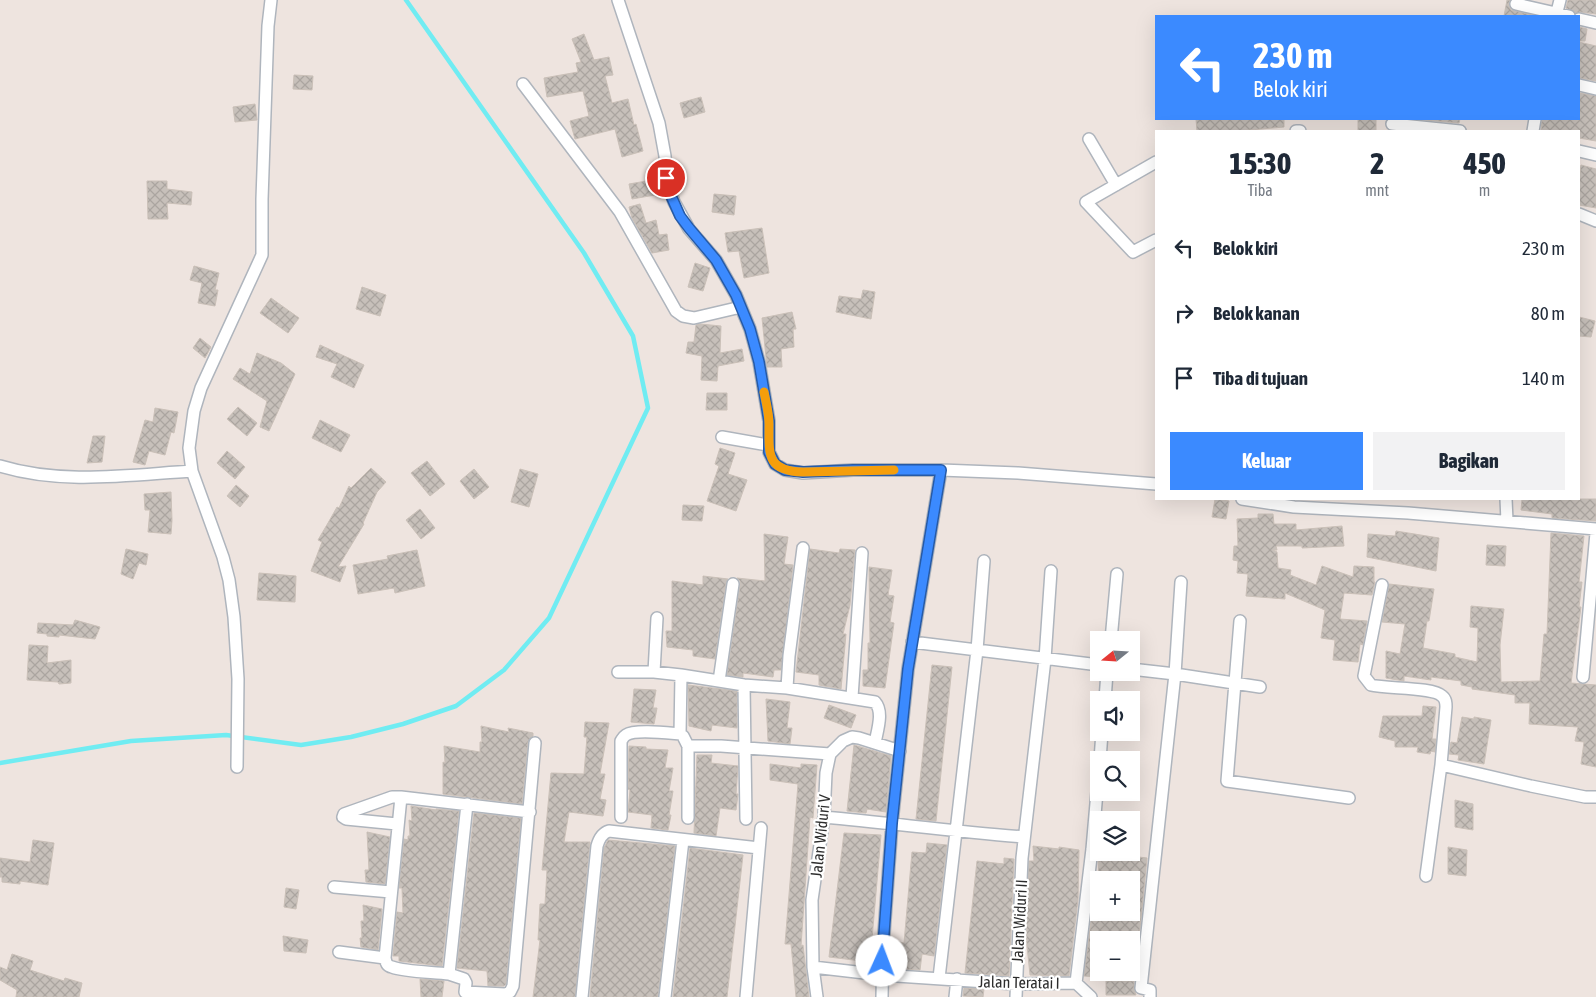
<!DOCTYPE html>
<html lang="id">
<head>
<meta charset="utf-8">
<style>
  body { margin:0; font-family:"Asap Condensed",sans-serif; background:#f2f2f3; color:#1f2937; height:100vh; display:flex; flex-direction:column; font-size:19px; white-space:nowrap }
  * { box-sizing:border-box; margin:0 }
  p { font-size:16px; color:#747a83 }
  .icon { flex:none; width:28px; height:28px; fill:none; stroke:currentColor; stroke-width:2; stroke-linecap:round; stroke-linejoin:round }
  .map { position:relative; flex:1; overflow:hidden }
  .side { position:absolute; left:1155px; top:130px; width:425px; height:370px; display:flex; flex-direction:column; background:#fff; border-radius:0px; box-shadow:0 5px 20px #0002 }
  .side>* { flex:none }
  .top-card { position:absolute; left:1155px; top:15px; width:425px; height:105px; border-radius:0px; box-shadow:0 5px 20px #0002; background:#3b8aff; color:#fff; overflow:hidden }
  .needle { width:32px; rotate:252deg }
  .controls { position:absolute; left:1090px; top:631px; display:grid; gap:10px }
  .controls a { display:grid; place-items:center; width:50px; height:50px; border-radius:0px; background:#fff; box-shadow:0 5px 20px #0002; font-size:25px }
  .pin { position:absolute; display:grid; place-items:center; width:42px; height:42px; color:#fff; margin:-21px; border:2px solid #fff; border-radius:50%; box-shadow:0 1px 5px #0007 }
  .me { position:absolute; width:55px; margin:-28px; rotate:2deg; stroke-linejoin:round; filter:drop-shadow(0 0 4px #0008) }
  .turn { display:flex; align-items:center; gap:18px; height:105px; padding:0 15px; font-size:22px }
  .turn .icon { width:65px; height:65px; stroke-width:2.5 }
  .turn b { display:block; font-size:35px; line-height:42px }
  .eta { display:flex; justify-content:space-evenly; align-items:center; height:85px; text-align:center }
  .eta b { font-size:30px; font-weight:800; line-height:35px }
  .button { display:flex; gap:10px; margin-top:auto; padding:10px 15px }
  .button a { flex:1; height:58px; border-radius:0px; background:#3b8aff; color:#fff; font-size:20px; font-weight:800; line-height:58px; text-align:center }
  .button a+a { background:#f2f2f3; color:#1f2937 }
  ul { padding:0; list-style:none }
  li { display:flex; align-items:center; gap:15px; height:65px; padding:0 15px }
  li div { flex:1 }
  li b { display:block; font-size:19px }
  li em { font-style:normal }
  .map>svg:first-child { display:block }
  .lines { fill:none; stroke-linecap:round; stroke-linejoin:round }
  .stream { stroke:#70ecf2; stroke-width:4.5 }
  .building { fill:url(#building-cross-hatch); stroke:#cac0b8 }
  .street-casing { stroke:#afb5bd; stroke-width:14 }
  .street { stroke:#fff; stroke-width:11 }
  .route-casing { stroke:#265aa6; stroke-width:12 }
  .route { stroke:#3b8aff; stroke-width:9 }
  .slow { stroke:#f59e0b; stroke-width:9 }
  .labels { text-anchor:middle; stroke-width:4.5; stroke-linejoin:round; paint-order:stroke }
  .street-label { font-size:16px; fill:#2d2d2d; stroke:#fff }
</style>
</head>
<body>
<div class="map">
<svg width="1596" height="997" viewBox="0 0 1596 997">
  <defs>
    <pattern id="building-cross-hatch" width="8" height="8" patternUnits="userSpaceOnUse" patternTransform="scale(1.25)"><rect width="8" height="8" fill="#c7c0ba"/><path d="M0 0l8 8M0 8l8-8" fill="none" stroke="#aba5a0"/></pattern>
  </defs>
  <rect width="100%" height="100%" fill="#eee4df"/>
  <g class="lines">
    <path class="stream" d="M0 763 131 741 226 735 301 745 351 737 403 724 456 706 504 670 549 618 648 408 633 336 584 253 406 0"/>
  </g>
  <path class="building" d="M1507 0H1510L1509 6 1511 10 1536 16H1504Z
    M1568 0H1596V14L1580 12 1575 13 1566 8Z
    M1579 27 1587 29 1585 41H1579Z
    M584 34 594 60 609 57 613 75 605 76 612 103 628 99 634 125 636 124 643 151 622 157 615 129 575 139 570 121 589 116 583 91 547 97 544 78 578 72 576 63 581 62 572 39Z
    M1579 42 1596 46V81L1579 78Z
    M294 75 313 76 312 90 293 89Z
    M1579 93 1596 96V141L1579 138V131H1541L1542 119H1579Z
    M701 97 705 112 684 118 680 103Z
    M255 104 257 120 235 122 233 107Z
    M1196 119H1284V127L1239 131H1197Z
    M1358 119H1376V131H1358Z
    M1414 119H1460L1459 123Z
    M1581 165 1596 169V208L1579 205V180Z
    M652 180 655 195 632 199 629 184Z
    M147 181H167V189L192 192 191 205 167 203 168 219H148Z
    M714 194 736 196 734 215 712 212Z
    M640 204 646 223 656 220 659 235 667 234 669 250 652 253 632 218 629 207Z
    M762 228 769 273 744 278 739 251 728 252 725 233Z
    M695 263 710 268 703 291 688 287Z
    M194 266 219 273 215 290H218L215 306 198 303 202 283 190 280Z
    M362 287 386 295 380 316 356 309Z
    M863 290 875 292 871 319 836 312 839 296 861 299Z
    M271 298 299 318 288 333 260 313Z
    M792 312 796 329H793L794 347 781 349 782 367H767L762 318Z
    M1579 317 1595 321 1591 337 1579 336Z
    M700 324 721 326 720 353 742 349 744 361 718 366 717 381 701 380 702 356 686 353 688 342H694L696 325Z
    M200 338 211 347 205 358 193 348Z
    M320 345 364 365 354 388 331 377 337 364 316 357Z
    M257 353 281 363 295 374 269 431 260 427 267 401 233 379 240 368 250 374Z
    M707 393H727V410H706Z
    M238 407 257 423 247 436 227 419Z
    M155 408 178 412 174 433 171 432 165 455 149 451 145 465 133 462 145 420 153 422Z
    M320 420 350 435 341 452 312 438Z
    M93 436H105L102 462 87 463Z
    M720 448 735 453 728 474 747 480 736 511 707 501 719 466 715 464Z
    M227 451 245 467 235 479 217 463Z
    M427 461 445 484 430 496 411 473Z
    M371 468 386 482 377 492 363 523 364 524 338 567 346 566 340 582 311 571 322 542 318 540 328 523 337 507 339 508 349 486 351 488Z
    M474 469 489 487 474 499 460 481Z
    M520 469 538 474 529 507 511 502Z
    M236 485 249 496 240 507 227 496Z
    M171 492 172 520 171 534 148 532 150 510H145L144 494Z
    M1215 499 1229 501 1226 519 1212 517Z
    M1522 499H1596V521L1552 518V514L1521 510Z
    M683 505 704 506 702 521 682 520Z
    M420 509 435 528 421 539 406 520Z
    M1258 514H1273L1274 524H1296V530L1342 526 1344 546 1302 548V546H1276L1277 550H1273L1277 552 1278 568 1291 570 1290 575 1316 585 1322 566 1353 577 1354 566 1374 567V582H1375L1372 595 1344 593 1340 619 1367 621 1363 645 1360 644 1358 662 1333 660 1335 640 1321 638 1325 610 1285 593V599L1246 596 1248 574 1237 573 1238 561 1233 560 1234 546H1238L1237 519 1258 518Z
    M1396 531 1439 538 1436 571 1367 557 1368 534 1395 536Z
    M1551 533 1584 536 1579 582H1582L1579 607H1581L1571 683 1596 685V767L1581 764 1584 742 1575 741 1578 727 1529 724 1530 703H1515V695L1472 689V687L1461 685V681L1431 677V680L1404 676V681L1386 678V651L1400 654 1405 624 1382 622 1389 584 1434 589 1429 621H1427L1423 648 1455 654V657L1477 662 1478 628 1470 627 1471 606 1504 609 1500 645 1501 682 1540 681 1544 634H1547Z
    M764 534 788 537 784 564 793 565 781 670H774L773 677 743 673V677L727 675 740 585V581L737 578 765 581Z
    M1487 545 1506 546 1505 566 1486 565Z
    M126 549 148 554 146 565 139 563 133 579 121 574Z
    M810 549 839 553 840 549 855 550 850 605 843 634H846L841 689 819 685V675L796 672Z
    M417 550 425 586 395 593 394 588 358 594 353 565 388 559 387 556Z
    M869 567 892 570 888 595 894 596 890 622 894 623 885 688 863 686V670H868V643H870Z
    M259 573 296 576 295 602 257 600Z
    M703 576 728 579 726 583 715 659 693 656V650L667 647 666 631H672V581L703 585Z
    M75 620 100 627 95 639 59 635V637L47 636V634L37 633 38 623 73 625Z
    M29 645 48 646 47 663 71 660V683L59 684 58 682 27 680Z
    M932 665 952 667 936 821 916 819Z
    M688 685 737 691V728L712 725 711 731 689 726Z
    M634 689 656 690 653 708H657L654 724 631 722Z
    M766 699 790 702 787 728H792L790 744 768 741Z
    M829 705 856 715 851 728 824 718Z
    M1423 706 1436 707 1432 739H1436L1435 752 1431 751 1430 754 1417 752 1418 747H1395V741L1379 737 1383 716H1422Z
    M1462 717 1474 719V717L1491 720 1484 764 1458 760 1459 755 1449 754 1451 742 1457 743Z
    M585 722 609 723 600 774H605L600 799 606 800 603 816 569 812 564 842H590L575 997H533L540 940H538L540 904H545L547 870H542L551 773 584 774 587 737H584Z
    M481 726 509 732 508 728 533 733V736L528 742 522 804 443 794V762L445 763 444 746 480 752V742H482Z
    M854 745 891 756 886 812 867 809 866 813 847 811Z
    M629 746 646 747V749L668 750 665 768H673L669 791H673L669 815H671L668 830 651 828 652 815 628 812 630 790 628 789Z
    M697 755H712L711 763 738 766 736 794H738L736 810 720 808 716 836 694 833Z
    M770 764 801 768V764L817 765 813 818 810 817 801 946 803 945 809 997H796L791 944H785L798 784 770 780Z
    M1455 800 1473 804V830L1455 827Z
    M411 806 436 810V809L459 811 442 966 399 961V956H393L397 912 403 913 402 888H399L404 839 408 840V836H410L409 820 412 821Z
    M474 813 521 818 506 984 504 986H488L487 971 457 968Z
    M367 832 390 837 385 884 366 882 365 870H369Z
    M844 833 881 835 870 962 829 957Z
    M33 840 54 843 48 885 20 881V884L2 882V877H0V858L30 862Z
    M608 840 675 846 658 997H590L604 848Z
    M927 843 947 845 934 956 922 954 920 970 900 969 902 954 893 952 895 941 904 943 912 852 926 853Z
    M1033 846 1059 849V847L1079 850 1078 899 1069 976 1030 975 1026 936 1029 861H1034Z
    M1448 847 1467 850 1466 876 1448 874Z
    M690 848 743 855 727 997H673Z
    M1105 852H1122V855L1147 858 1137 959 1131 958V940H1099V977L1084 976 1092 912 1123 916V912H1131V880H1099L1098 858 1105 859Z
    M1004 858 1014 859 1009 976 965 973 977 861 1004 864Z
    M286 888 299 890 296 909 284 907Z
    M363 905 382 909 378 950 361 947 360 938H362L361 921H364Z
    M283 936 308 940 306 953 284 951Z
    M12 954 33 961 30 970 64 981 65 978 82 983 79 997H16L17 990 0 980V967L7 970Z
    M420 979 444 981 442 997H421Z
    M1106 981H1134V988L1136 995H1106Z
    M964 988 984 989 983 997 963 996Z"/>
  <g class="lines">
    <g class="street-casing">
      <path id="street" d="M618 0 659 123 665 156 666 178 674 202 689 229 716 260 736 295 750 329 759 362 769 421V452L775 464 785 470 803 473 853 470H941L1018 473 1156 484
        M1516 4 1569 16
        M1556 16 1560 0
        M1579 19 1596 23
        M523 84 620 212 676 311 683 316 694 318 741 307
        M1579 85 1596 89
        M1392 124 1460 131
        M1296 131H1300
        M1533 131 1535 119
        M1089 139 1116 185
        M1579 151 1596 155
        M1156 162 1086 202 1133 252 1156 240
        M1579 214 1596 221
        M722 437 768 445
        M0 466C62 485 128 475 192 471
        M1242 499 1294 507 1408 513 1596 529
        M1506 499 1507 521
        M803 548 789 656 787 688 875 702C884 712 877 731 875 743
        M1181 582 1175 674 1260 687
        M1382 585 1364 676 1371 685C1386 689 1433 687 1442 696 1446 699 1446 703 1446 707L1441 765 1531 786 1585 797H1596
        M1240 621 1227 781 1349 798
        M1111 640 1117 574
        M912 642 1099 665
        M1131 669 1175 674 1141 988 1150 990V997
        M618 672H654L681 675 680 734
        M654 672 657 618
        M681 675 744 685 787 688
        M1583 677 1596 533
        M719 681 733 584
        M744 685 746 819
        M852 697 862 553
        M1105 700 1107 672
        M688 746H721L830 754
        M1100 760 1102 732
        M237 767 238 679 234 617 229 580 223 557 192 471 189 448 194 411 201 388 262 255V199L268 26 271 0
        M401 797 385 958C386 963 387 966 392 967 405 972 433 972 449 974L467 804
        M621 817V741C623 738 623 737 626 735 635 729 668 733 680 734L683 736 688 746V818
        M824 817C891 823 957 832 1024 837
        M397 824 346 819 343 817 344 814 392 797H401L530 812
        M1426 876 1441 765
        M334 887 391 892
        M339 952 385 958
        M813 967 882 975 1016 984 1076 983
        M449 974 464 979 466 983 465 992 505 994 510 992 513 986 535 743
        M939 978 977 650 984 561
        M1076 983 1092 849 1099 769
        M1076 983 1091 997
        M582 997 597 846C599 839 602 833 609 831L759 848
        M665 997 683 840
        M746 997 761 828
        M817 997 813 967 812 900 824 817 826 773 830 754 843 741 852 737 859 738 900 751
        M882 997 883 947 892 823 908 669 941 470
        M955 997 957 979
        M1016 997 1022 858 1045 659 1051 571"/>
    </g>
    <use href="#street" class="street"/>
  </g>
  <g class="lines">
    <g class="route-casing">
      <path id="route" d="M666 178 668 189 680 216 689 228 716 260 736 295 750 329 759 362 769 421V452L775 464 785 470 803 472 853 470H941L908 669 892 823 882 961"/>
    </g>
    <use href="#route" class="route"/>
    <path class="slow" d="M764 392C766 402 769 413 769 424 769 454 766 471 803 472L894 470"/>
  </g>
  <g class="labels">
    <g class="street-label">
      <text transform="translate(820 836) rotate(-84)" y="6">Jalan Widuri V</text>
      <text transform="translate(1019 921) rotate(-87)" y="6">Jalan Widuri II</text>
      <text transform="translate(1019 982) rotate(1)" y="6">Jalan Teratai I</text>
    </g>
  </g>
</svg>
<div class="controls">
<a><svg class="needle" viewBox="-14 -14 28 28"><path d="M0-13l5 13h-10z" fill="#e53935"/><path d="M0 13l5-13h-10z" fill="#747a83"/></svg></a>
<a><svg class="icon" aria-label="sound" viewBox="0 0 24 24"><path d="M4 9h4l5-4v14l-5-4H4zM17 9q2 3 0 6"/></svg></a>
<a><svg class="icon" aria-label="search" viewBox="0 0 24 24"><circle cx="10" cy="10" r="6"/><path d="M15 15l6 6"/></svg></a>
<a><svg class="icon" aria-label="layers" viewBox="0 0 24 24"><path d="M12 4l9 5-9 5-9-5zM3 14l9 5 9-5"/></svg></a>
<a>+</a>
<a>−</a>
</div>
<div class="pin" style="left:666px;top:178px;background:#d93025"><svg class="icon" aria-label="arrive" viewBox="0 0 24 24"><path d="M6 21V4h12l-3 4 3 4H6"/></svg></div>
<svg class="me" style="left:882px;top:961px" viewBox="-20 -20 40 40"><circle r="19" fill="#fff"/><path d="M0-13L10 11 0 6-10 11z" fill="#3b8aff"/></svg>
<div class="top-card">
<div class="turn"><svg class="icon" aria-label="left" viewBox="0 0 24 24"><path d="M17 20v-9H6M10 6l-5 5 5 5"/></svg><div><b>230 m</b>Belok kiri</div></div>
</div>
<section class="side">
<div class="eta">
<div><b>15:30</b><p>Tiba</p></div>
<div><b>2</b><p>mnt</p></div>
<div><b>450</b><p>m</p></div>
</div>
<ul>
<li><svg class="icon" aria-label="left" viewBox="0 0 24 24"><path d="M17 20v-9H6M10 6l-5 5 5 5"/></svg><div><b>Belok kiri</b></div><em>230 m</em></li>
<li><svg class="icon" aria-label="right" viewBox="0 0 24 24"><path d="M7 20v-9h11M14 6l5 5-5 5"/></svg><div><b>Belok kanan</b></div><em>80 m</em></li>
<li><svg class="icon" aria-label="arrive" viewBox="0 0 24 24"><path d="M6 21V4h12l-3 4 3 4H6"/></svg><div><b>Tiba di tujuan</b></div><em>140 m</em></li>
</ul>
<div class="button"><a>Keluar</a><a>Bagikan</a></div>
</section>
</div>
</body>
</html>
